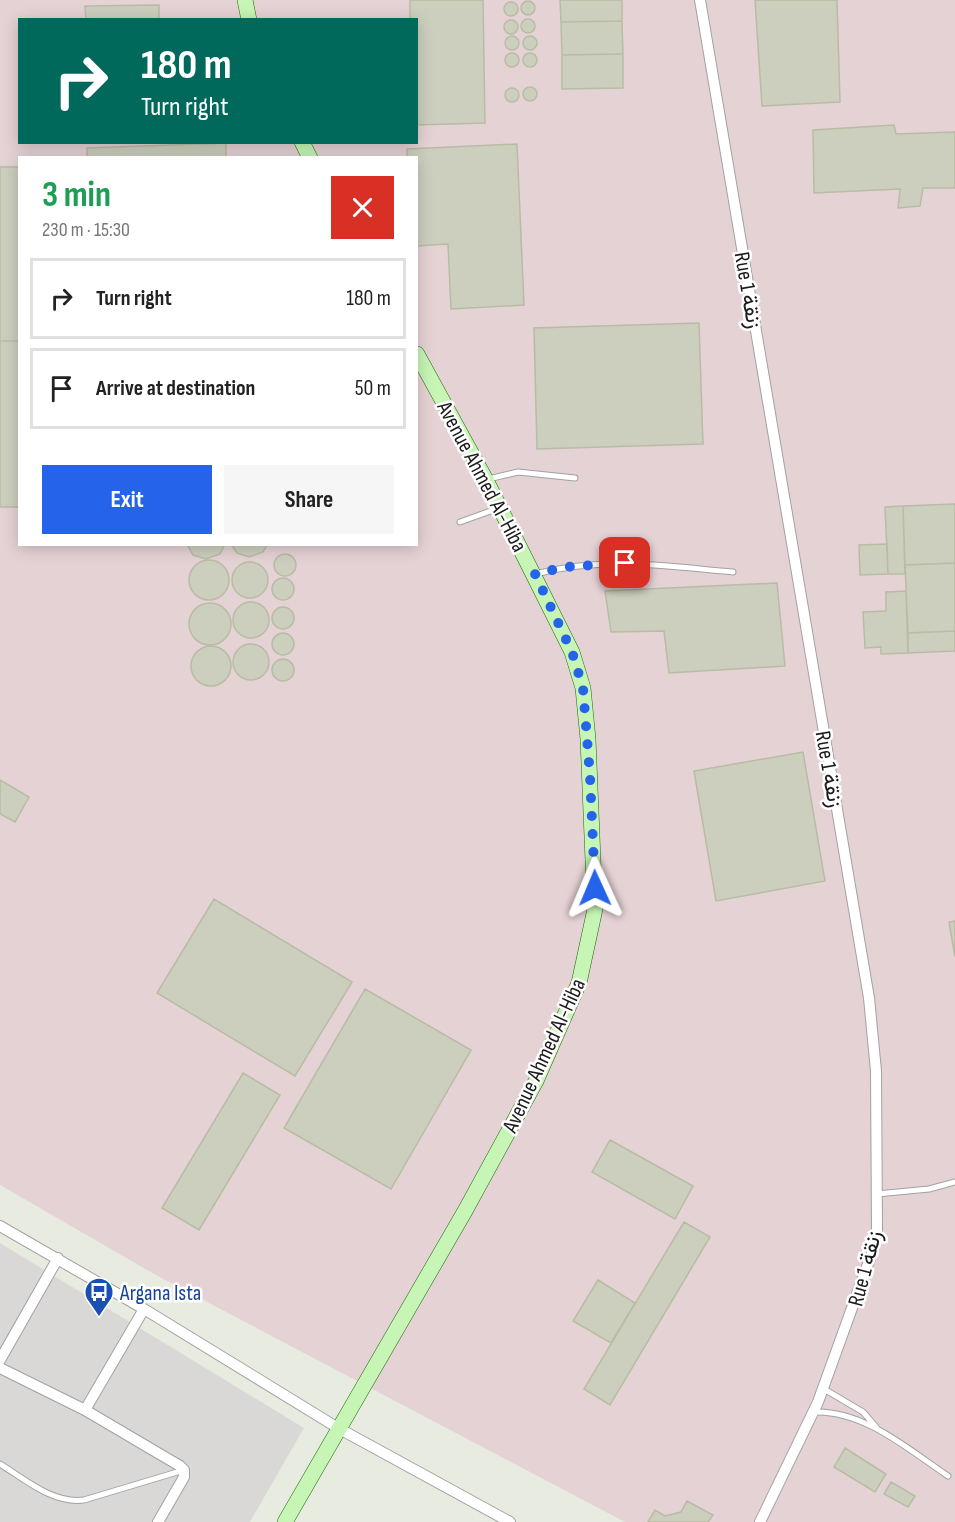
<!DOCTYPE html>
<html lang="en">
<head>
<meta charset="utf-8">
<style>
  body { margin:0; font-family:"Sofia Sans Condensed",Vazirmatn,sans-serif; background:#f6f6f6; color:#222; height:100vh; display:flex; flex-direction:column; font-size:22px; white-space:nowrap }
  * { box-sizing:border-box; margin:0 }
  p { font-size:20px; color:#767676 }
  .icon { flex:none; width:33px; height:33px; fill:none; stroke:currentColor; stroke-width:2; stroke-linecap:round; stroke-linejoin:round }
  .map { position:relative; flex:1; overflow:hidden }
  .drawer { position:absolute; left:18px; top:156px; width:400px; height:390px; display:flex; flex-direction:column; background:#fff; border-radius:0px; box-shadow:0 3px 15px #0003 }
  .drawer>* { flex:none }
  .banner { position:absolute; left:18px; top:18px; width:400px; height:126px; border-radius:0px; box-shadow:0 3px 15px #0003; background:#00695c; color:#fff; overflow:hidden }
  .pin { position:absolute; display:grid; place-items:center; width:51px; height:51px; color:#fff; margin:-26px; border-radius:12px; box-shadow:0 3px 9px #0006 }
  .me { position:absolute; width:66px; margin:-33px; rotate:359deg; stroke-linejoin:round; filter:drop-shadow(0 0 4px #0008) }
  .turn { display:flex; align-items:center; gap:21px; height:126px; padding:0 24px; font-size:27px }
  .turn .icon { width:78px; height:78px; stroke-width:2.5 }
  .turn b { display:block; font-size:42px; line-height:51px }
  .round { display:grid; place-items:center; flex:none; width:63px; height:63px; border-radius:0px; background:#f6f6f6 }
  .overview { display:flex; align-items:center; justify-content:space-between; height:102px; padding:0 24px }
  h1 { font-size:36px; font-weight:700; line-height:45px; color:#1e9e55 }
  .button { display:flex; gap:12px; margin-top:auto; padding:12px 24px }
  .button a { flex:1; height:69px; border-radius:0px; background:#2563eb; color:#fff; font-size:24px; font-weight:700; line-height:69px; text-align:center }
  .button a+a { background:#f6f6f6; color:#222 }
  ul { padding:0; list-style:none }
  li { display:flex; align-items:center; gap:18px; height:81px; margin:0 12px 9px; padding:0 12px; border:3px solid #e0e0e0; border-radius:0px }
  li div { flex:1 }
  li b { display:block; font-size:22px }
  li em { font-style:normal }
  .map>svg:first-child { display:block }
  .residential { fill:#d9d8d7 }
  .industrial { fill:#e5d2d5; fill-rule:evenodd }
  .building { fill:#cccebe; stroke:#b9bca4; stroke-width:1.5 }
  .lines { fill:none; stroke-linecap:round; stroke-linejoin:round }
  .lane-casing { stroke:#a2a2a2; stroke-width:7 }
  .street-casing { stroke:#a2a2a2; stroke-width:12 }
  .secondary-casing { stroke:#1e690a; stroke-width:16 }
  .lane { stroke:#fff; stroke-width:5 }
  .street { stroke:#fff; stroke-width:10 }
  .secondary { stroke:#c6f5b5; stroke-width:15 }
  .route { stroke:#2563eb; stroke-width:10; stroke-dasharray:0 18 }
  .labels { text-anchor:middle; stroke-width:5; stroke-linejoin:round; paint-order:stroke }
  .street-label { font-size:22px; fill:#1b1b1b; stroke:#fff }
  .transit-label { font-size:22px; fill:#164399; stroke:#fff; text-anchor:start }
</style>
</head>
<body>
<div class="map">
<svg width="955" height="1522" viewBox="0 0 955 1522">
  <rect width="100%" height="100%" fill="#e8ece0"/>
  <path class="residential" d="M0 1243 304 1428 250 1522H0Z"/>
  <path class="industrial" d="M0 0H955V1522H625L154 1274 0 1185ZM20 20H417V142H20ZM20 158H417V544H20Z"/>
  <path class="building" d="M410 0H483L485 123 417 125V20H410Z
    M560 0H622V21L561 22Z
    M755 0H837L840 102 762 106Z
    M521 8a7 7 0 1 1 14 0a7 7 0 1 1-14 0Z
    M504 9a7 7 0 1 1 14 0a7 7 0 1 1-14 0Z
    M159 5V20H86L85 6Z
    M521 26a7 7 0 1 1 14 0a7 7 0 1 1-14 0Z
    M504 27a7 7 0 1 1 14 0a7 7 0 1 1-14 0Z
    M622 21 623 54 562 55 561 22Z
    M523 43a7 7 0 1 1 14 0a7 7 0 1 1-14 0Z
    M505 43a7 7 0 1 1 14 0a7 7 0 1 1-14 0Z
    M505 60a7 7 0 1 1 14 0a7 7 0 1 1-14 0Z
    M523 60a7 7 0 1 1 14 0a7 7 0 1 1-14 0Z
    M623 54V88L562 89V55Z
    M523 94a7 7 0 1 1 14 0a7 7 0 1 1-14 0Z
    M505 95a7 7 0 1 1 14 0a7 7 0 1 1-14 0Z
    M894 125 896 134 955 132V188H923L920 206 898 208 900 189 814 193 813 130Z
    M226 143V158H87V148Z
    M517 144 524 305 451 309 448 244 417 246V158H407V149Z
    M0 167H20V341H0Z
    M699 323 703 444 537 449 534 328Z
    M0 341H20V507H0Z
    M955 504V563L905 565 903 506Z
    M903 506 905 574H888L885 507Z
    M187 544H225L220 554 206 559 193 555Z
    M231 544H268L263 552 249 557 237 553Z
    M887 544 888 574 860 575 859 545Z
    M274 565a11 11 0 1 1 22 0a11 11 0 1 1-22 0Z
    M189 580a20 20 0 1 1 40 0a20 20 0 1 1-40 0Z
    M232 580a18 18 0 1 1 36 0a18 18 0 1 1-36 0Z
    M955 563V631L908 633 905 565Z
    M272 589a11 11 0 1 1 22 0a11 11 0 1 1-22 0Z
    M777 583 785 666 669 673 664 631 611 632 605 591Z
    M906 591 908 653 881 654V647L865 648 863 612 886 611V592Z
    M233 620a18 18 0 1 1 36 0a18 18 0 1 1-36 0Z
    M189 624a21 21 0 1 1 42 0a21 21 0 1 1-42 0Z
    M272 618a11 11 0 1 1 22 0a11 11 0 1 1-22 0Z
    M955 631V651L908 653V633Z
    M272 644a11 11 0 1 1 22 0a11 11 0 1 1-22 0Z
    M233 662a18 18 0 1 1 36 0a18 18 0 1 1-36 0Z
    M191 666a20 20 0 1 1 40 0a20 20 0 1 1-40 0Z
    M272 670a11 11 0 1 1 22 0a11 11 0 1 1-22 0Z
    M803 752 825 881 716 901 694 771Z
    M0 780 29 797 15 822 0 814Z
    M214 899 352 982 295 1076 157 993Z
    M955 921V957L949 922Z
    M365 989 471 1050 391 1189 284 1128Z
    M243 1073 280 1095 199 1230 162 1208Z
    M610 1140 693 1186 675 1219 592 1172Z
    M684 1222 710 1237 610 1405 584 1389Z
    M598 1280 635 1303 611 1343 573 1321Z
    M845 1448 886 1474 875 1492 834 1467Z
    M891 1482 915 1496 908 1507 884 1494Z
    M687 1501 713 1515 708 1522H648L655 1510 665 1516 681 1512Z"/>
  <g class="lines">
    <g class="lane-casing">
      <path id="lane" d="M488 479 518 472 575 478
        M460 522 499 508
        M535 574C605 556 663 566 733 572
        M877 1194 929 1189 955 1182
        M824 1389 863 1412 876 1427
        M814 1412C864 1410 909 1450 948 1476
        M0 1464C26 1480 53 1504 84 1500L184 1470"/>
    </g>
    <g class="street-casing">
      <path id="street" d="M700 0 869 998 876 1071 877 1230 873 1250 818 1402 760 1522
        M0 1226 144 1309 338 1428 510 1522
        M0 1360 58 1258
        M0 1368 85 1410 180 1466 184 1470V1477L158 1522
        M85 1410 144 1309"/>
    </g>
    <g class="secondary-casing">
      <path id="secondary" d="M245 0 249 20
        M302 142 310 158
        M285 1522 465 1211 536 1081 579 983 595 909 588 739 583 688 572 652 486 480 417 354"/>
    </g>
    <use href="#lane" class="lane"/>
    <use href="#street" class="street"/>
    <use href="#secondary" class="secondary"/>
  </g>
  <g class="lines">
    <path class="route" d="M595 888 590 776 583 688 572 652 535 574 566 567 625 563"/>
  </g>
  <defs>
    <g id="bus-pin" transform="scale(1.5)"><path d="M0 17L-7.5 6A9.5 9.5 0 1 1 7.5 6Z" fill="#1a4fb4" stroke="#fff"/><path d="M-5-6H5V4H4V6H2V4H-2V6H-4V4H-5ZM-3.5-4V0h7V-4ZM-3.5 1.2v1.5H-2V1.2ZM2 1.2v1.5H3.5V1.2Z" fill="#fff"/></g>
  </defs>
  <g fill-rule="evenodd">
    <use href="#bus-pin" x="99" y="1292"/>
  </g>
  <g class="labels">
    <g class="street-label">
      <text transform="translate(749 290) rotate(80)" y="8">Rue 1 زنقة</text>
      <text transform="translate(483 476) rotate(62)" y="8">Avenue Ahmed Al-Hiba</text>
      <text transform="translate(830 769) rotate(80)" y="8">Rue 1 زنقة</text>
      <text transform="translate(543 1055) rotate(-65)" y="8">Avenue Ahmed Al-Hiba</text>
      <text transform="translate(864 1268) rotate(-75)" y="8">Rue 1 زنقة</text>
    </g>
    <g class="transit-label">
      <text x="120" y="1300">Argana Ista</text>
    </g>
  </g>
</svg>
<div class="pin" style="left:625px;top:563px;background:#d93025"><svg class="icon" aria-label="arrive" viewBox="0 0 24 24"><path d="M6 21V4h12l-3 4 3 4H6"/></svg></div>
<svg class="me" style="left:595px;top:888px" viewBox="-20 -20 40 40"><path d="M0-17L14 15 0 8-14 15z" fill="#2563eb" stroke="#fff" stroke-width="4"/></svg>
<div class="banner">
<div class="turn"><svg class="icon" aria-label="right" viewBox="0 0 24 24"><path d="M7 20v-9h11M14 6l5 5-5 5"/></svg><div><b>180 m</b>Turn right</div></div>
</div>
<section class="drawer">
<div class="overview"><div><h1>3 min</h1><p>230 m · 15:30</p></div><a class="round" style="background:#d93025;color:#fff"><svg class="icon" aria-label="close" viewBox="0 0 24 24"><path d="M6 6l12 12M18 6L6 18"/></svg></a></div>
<ul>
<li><svg class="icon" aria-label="right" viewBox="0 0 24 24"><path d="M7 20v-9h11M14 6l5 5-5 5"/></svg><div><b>Turn right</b></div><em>180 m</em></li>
<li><svg class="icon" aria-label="arrive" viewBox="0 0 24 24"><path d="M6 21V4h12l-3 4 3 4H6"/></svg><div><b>Arrive at destination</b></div><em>50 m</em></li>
</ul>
<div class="button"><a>Exit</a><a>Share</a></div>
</section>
</div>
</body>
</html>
